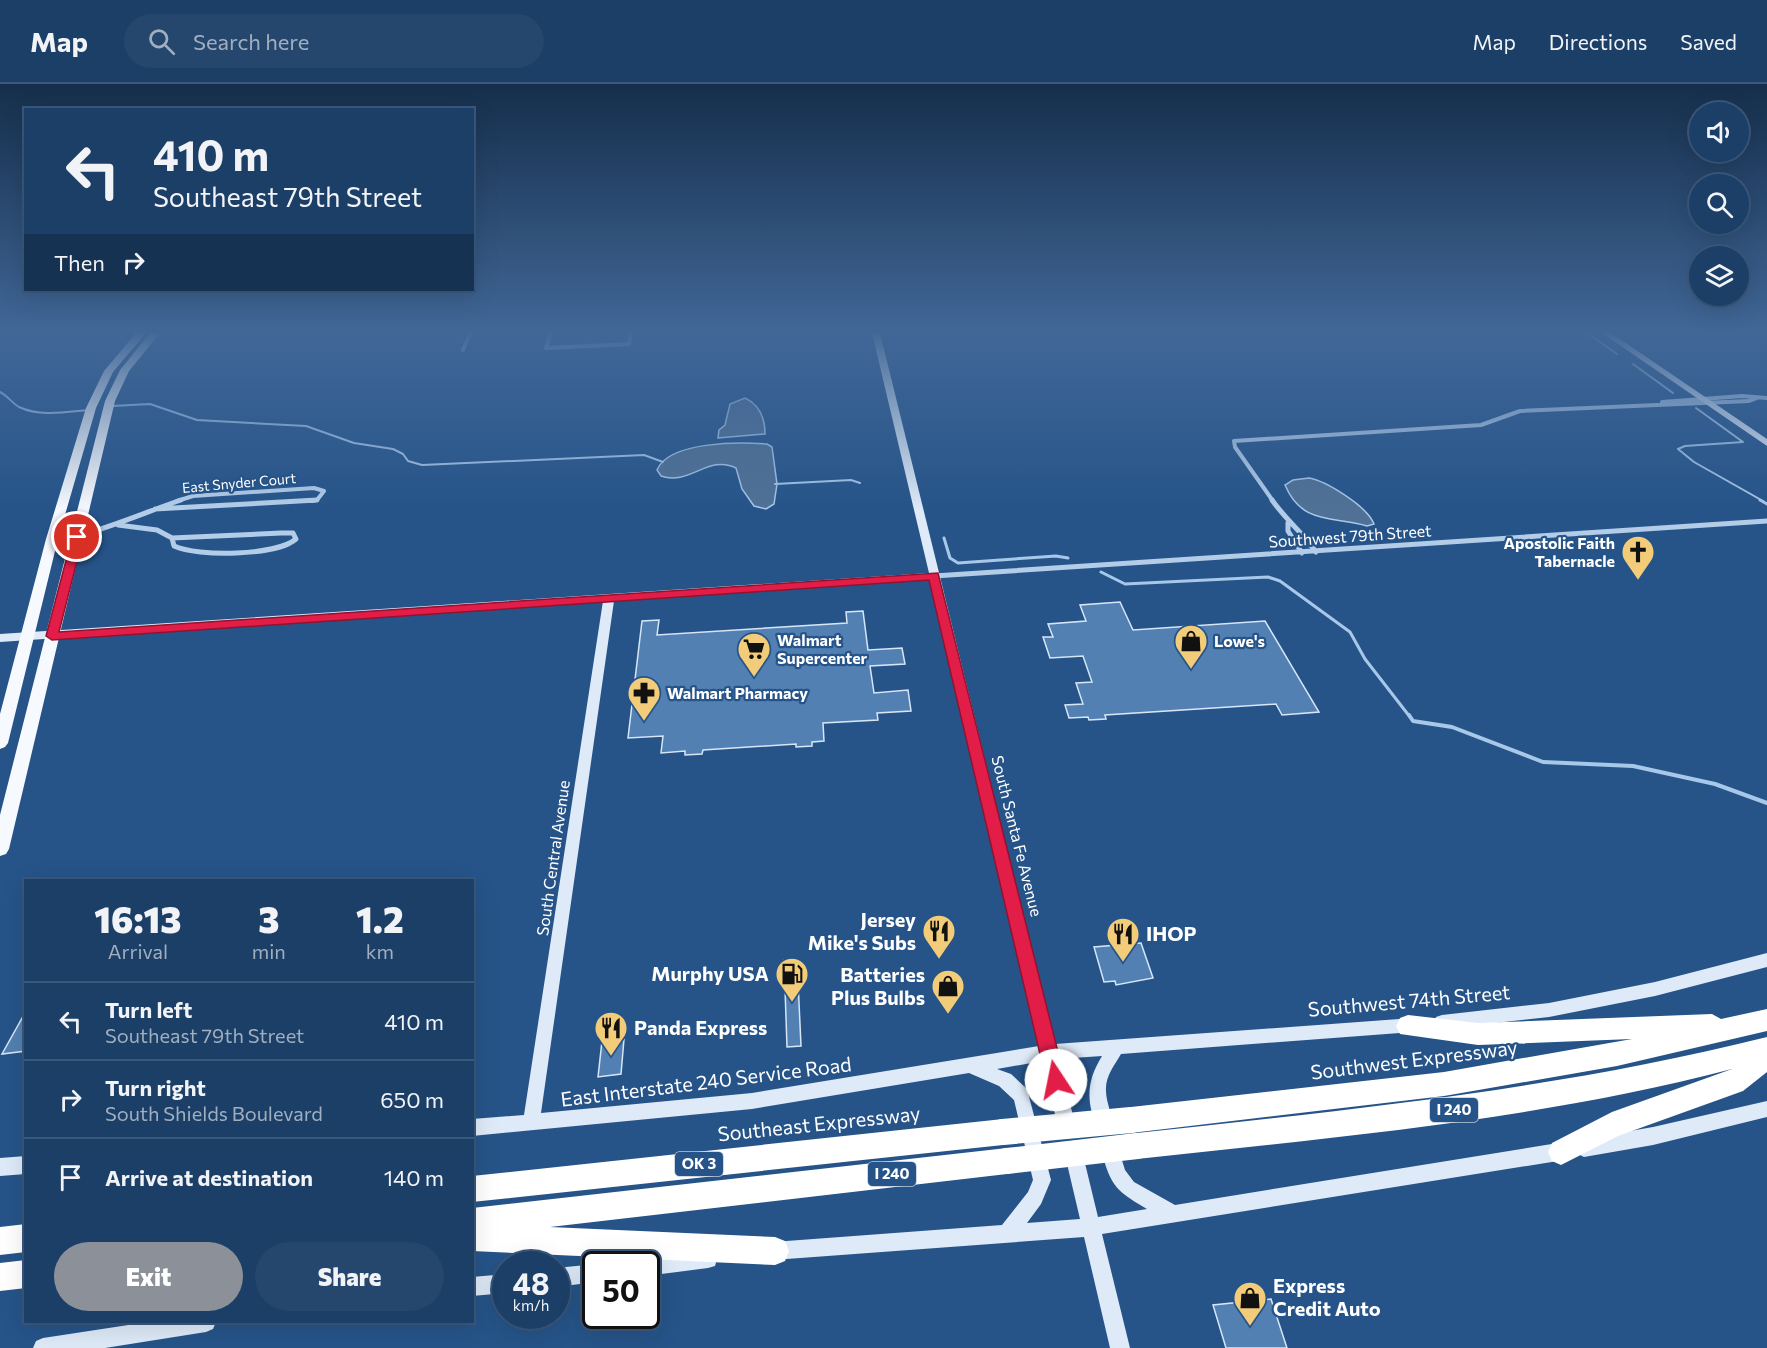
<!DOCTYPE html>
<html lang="en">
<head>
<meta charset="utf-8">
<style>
  body { margin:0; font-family:Commissioner,sans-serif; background:#25466d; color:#f1f3f6; height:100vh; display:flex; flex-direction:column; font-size:22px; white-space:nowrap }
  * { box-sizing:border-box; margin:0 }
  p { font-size:20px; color:#a0afc0 }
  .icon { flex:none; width:33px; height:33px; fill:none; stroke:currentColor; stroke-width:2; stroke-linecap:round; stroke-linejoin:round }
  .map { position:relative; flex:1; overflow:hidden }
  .drawer { position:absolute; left:24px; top:795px; width:450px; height:444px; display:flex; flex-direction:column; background:#1c3f67; border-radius:0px; box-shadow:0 6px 24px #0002,0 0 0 2px #3a587b }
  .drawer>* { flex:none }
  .top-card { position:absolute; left:24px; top:24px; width:450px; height:183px; border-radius:0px; box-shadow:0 6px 24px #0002,0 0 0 2px #3a587b; background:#1c3f67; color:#f1f3f6; overflow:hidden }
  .fabs { position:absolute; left:1689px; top:18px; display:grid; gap:12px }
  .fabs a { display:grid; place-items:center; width:60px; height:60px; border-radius:50%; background:#1c3f67; box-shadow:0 6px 24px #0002,0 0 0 2px #3a587b; font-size:30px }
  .speed { position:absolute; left:492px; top:1167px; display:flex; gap:12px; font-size:30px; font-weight:700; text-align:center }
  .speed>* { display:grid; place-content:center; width:78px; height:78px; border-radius:50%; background:#1c3f67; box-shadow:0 6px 24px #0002,0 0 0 2px #3a587b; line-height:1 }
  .speed small { font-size:15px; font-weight:400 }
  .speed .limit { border:3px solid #111; border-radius:9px; background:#fff; color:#111 }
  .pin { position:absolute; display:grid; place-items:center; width:51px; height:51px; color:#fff; margin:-26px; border:3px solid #fff; border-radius:50%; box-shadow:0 2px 6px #0007 }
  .me { position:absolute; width:66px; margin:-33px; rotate:349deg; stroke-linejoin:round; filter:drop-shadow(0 0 4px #0008) }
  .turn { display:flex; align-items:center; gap:21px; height:126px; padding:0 30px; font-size:27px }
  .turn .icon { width:78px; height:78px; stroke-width:2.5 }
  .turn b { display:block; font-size:42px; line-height:51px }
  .then { display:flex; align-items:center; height:57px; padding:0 30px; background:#0003; gap:12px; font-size:22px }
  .eta { display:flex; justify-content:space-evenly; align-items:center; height:102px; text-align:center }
  .eta b { font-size:36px; font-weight:800; line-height:42px }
  .action { display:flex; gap:12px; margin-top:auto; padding:12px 30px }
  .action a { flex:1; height:69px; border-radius:36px; background:#8c9099; color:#fff; font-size:24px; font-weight:800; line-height:69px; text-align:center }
  .action a+a { background:#25466d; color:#f1f3f6 }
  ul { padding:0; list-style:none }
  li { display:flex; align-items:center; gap:18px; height:78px; padding:0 30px; border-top:2px solid #3a587b }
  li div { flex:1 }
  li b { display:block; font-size:22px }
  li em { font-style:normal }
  header { display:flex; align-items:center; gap:36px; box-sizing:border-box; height:84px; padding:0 30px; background:#1c3f67; border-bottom:2px solid #3a587b }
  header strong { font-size:28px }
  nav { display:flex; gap:33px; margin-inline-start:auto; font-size:21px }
  .search { width:420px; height:54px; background:#25466d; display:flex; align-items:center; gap:15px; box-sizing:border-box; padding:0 21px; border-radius:33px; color:#a0afc0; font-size:22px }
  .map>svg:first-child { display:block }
  .water { fill:#507195; stroke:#a8c8ea; stroke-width:1.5 }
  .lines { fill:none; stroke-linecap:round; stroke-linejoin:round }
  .stream-far2 { stroke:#a8c8ea; stroke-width:2 }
  .stream-far1 { stroke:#a8c8ea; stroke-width:3 }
  .stream { stroke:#a8c8ea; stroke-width:4 }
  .building { fill:#5380b2; stroke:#d7e6f7; stroke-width:1.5 }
  .street-far1 { stroke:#b3cde9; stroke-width:4 }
  .street { stroke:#b3cde9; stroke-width:5 }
  .secondary { fill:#deeaf8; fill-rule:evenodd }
  .primary { fill:#f6f9fe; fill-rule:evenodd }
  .highway { fill:#fff; fill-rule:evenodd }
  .highway-bridge { stroke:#fff; stroke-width:26 }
  .route { fill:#e11d48; stroke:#92132f; stroke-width:1.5 }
  .labels { text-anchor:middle; stroke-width:4.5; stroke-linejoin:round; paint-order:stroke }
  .far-street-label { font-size:14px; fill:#fff; stroke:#265489 }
  .shield { fill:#265489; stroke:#beccdc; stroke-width:1.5 }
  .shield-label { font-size:15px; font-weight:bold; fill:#fff }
  .street-label { font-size:16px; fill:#fff; stroke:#265489 }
  .poi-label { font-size:16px; font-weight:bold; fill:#fff; stroke:#265489; text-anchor:start }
  .near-poi-label { font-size:20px; font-weight:bold; fill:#fff; stroke:#265489; text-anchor:end }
  .near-street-label { font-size:20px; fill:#fff; stroke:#265489 }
</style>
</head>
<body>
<header>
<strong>Map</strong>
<div class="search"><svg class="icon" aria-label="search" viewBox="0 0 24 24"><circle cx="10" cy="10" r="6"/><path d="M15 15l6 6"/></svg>Search here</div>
<nav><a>Map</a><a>Directions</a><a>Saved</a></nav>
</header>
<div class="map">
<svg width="1767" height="1264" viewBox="0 0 1767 1264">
  <rect width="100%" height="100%" fill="#265489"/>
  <path class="water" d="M745 314C760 321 765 334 765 350L718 354 719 346 725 341 730 320Z
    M767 360 772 363 777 400 774 420 766 425 754 422 742 405 736 384C709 370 689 402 661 392L657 386C669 357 739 358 767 360Z
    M1309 394C1326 397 1367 422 1374 440L1367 442C1332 432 1302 441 1285 401L1293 396Z"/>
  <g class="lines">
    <path class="stream-far2" d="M1587 249 1617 270
      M1633 280 1673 309
      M0 308C8 312 12 319 19 323 40 333 66 328 88 326
      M112 322 150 320 197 336 306 342 354 359 393 365 403 370 408 377 422 381 644 371 663 378
      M1696 324 1743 358 1685 362 1678 365 1694 378 1763 417
      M775 400 851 396 860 399"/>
    <path class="stream-far1" d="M1760 416 1767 420
      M944 454 950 474 958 479 1056 472 1068 474
      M1101 488 1125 500 1268 493 1280 497 1350 548 1365 575 1410 633"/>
    <path class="stream" d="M1409 631 1413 637 1452 643 1543 678 1633 682 1715 700 1767 719"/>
  </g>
  <path class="building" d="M1120 518 1133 546 1265 537 1319 628 1282 631 1276 620 1105 631 1106 635 1089 636 1088 633 1069 634 1065 621 1083 620 1076 599 1092 598 1083 572 1050 574 1043 553H1053L1048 540 1086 537 1080 521Z
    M863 527 868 566 902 564 905 580 870 582 874 609 908 606 911 627 877 629 878 636 823 639 824 657 812 658V662L796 663V660L703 666 702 670 685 671V667L661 669 663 652 628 654 642 537 659 536 657 551 847 539 846 528Z
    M1141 859 1153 894 1116 901 1115 897 1104 898 1094 863Z
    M797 875 801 962 787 963 784 876Z
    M26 927V967L2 970Z
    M624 955 621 990 598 993 602 957Z
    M1271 1215 1287 1264H1226L1213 1221Z"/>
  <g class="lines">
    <path class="street-far1" d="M551 249 546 264 629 260 631 249
      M463 266 470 249
      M1662 318 1742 312 1767 314
      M177 417 193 412 314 404 324 407 317 416 311 417
      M1273 417 1235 363 1234 357 1481 341 1520 327 1749 317 1757 314"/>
    <path class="street" d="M1272 416C1286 436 1302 448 1316 468
      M155 425 317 416
      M1288 439V447L1302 469
      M118 441 157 446 172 454
      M281 449H293L296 455C276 472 198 473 174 462L172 454Z
      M78 452C114 442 146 428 181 416
      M934 492 1767 437"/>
    <path class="secondary" d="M872 249H880L1055 960 1413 934 1419 936 1421 941 1419 946 1413 948 1121 970C1114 982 1105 993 1106 1007 1106 1020 1115 1034 1110 1046L1104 1049 1098 1046C1086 1018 1086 998 1102 972L1059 975 1076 1044 1073 1050 1067 1053 1061 1050 1058 1044 1043 977 997 985 1011 990 1027 1005 1051 1096 1041 1120 1027 1139 1080 1135 1064 1067 1067 1061 1073 1058 1079 1061 1082 1067 1098 1133 1147 1125C1122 1110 1112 1105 1104 1076 1103 1068 1101 1064 1104 1057L1110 1054 1116 1057 1125 1086 1134 1098 1175 1121 1564 1058 1570 1061 1573 1067 1570 1073 1564 1076 1102 1150 1130 1264H1110L1084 1153 773 1176 766 1174 764 1167 766 1160 773 1158 1002 1141 1028 1108 1033 1096 1014 1016 999 1002 969 989 752 1025 472 1052V1035L524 1031 603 517 0 558V550L929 489ZM930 495 1039 962 752 1009 541 1029 614 517Z
      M1602 249H1611L1767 355V362Z
      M1767 869V883L1655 912 1549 933 1442 945 1436 943 1434 938 1436 933 1442 931 1549 919 1655 898Z
      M1767 1017V1033L1653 1061 1584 1073 1578 1070 1575 1064 1578 1058 1584 1055 1653 1043Z
      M26 1072V1090L0 1092V1074Z
      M708 1166 715 1168 717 1175 715 1182 708 1184 646 1192V1180H638L639 1176 646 1174Z
      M596 1180H598H596V1198L556 1203V1184Z
      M506 1190V1209L472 1212V1193Z
      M148 1238H216L213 1245 206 1248 105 1264H33L36 1257 43 1254Z"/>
    <path class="primary" d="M136 249H146L113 288 96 324 58 455 8 659 5 663 0 665V630L46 455 86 324 104 287Z
      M150 249H160L129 287 115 317 9 765 6 770 0 772V731L105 317 120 286Z"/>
    <path class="highway" d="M1767 925V947L1617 982 1444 1012 1131 1049 1122 1045 1118 1036 1122 1027 1131 1023 1444 988 1632 955 1478 961 1400 950 1396 942 1400 934 1408 931 1478 939 1712 930 1721 935Z
      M1767 953V988L1743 1007 1618 1052 1561 1081 1552 1077 1548 1068 1552 1059 1612 1028 1732 985C1537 1036 1336 1053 1137 1075L1128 1071 1124 1062 1128 1053 1137 1049C1349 1026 1560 1005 1767 953Z
      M1003 1035 1012 1039 1016 1048 1012 1057 1003 1061 472 1118V1092Z
      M1007 1064 1016 1068 1020 1077 1016 1086 1007 1090 550 1143 775 1153 785 1157 789 1167 785 1177 775 1181 472 1167V1124Z
      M26 1140V1168L0 1171V1143Z
      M26 1176V1204L0 1207V1179Z"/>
    <path class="highway-bridge" d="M1003 1048 1131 1036
      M1007 1077 1137 1062"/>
  </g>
  <linearGradient id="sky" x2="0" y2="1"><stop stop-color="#152e4b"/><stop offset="0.58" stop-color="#416797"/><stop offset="1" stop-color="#416797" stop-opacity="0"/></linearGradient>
  <rect width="1767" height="426" fill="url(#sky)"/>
  <path class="route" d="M73 450 83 453 59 548 938 489 1065 996 1062 1002 1056 1005 1049 1002 1046 996 929 496 52 556 46 552Z"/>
  <defs>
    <g id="church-pin" transform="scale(1.725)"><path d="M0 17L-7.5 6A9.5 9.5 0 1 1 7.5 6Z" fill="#f2cc78" stroke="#265489"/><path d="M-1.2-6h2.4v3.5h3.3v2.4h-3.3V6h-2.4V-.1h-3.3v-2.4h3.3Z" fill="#111"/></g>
    <g id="shop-pin" transform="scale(1.725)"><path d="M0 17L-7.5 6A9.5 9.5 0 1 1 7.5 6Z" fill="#f2cc78" stroke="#265489"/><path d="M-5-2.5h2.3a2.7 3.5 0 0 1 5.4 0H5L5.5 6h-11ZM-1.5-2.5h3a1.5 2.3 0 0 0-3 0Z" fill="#111"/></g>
    <g id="supermarket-pin" transform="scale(1.725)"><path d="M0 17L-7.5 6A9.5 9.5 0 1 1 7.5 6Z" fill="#f2cc78" stroke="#265489"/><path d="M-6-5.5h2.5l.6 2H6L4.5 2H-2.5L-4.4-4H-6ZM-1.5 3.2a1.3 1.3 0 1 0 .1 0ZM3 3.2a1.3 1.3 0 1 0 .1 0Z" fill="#111"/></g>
    <g id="pharmacy-pin" transform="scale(1.725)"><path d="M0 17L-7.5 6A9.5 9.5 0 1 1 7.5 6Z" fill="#f2cc78" stroke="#265489"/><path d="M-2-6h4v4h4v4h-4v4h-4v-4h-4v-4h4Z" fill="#111"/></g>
    <g id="restaurant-pin" transform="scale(1.725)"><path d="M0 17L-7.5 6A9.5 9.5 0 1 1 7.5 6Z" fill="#f2cc78" stroke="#265489"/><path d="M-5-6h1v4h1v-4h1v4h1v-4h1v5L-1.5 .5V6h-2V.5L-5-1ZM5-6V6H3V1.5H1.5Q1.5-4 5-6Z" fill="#111"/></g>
    <g id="fuel-pin" transform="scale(1.725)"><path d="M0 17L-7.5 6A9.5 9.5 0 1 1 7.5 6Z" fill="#f2cc78" stroke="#265489"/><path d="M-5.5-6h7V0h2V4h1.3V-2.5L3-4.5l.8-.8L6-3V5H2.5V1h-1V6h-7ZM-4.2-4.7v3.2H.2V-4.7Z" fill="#111"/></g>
  </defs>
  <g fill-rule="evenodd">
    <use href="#church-pin" x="1638" y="468"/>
    <use href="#shop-pin" x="1191" y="557"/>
    <use href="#supermarket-pin" x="754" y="565"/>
    <use href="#pharmacy-pin" x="644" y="609"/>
    <use href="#restaurant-pin" x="939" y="847"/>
    <use href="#restaurant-pin" x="1123" y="850"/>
    <use href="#fuel-pin" x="792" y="890"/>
    <use href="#shop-pin" x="948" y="902"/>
    <use href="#restaurant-pin" x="611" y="944"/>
    <use href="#shop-pin" x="1250" y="1214"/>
  </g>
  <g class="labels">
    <g class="far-street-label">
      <text transform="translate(239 399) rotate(-5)" y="5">East Snyder Court</text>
    </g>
    <g class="shield">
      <rect x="1430" y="1014" width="48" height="24" rx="4.5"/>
      <rect x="675" y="1068" width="48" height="24" rx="4.5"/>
      <rect x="868" y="1078" width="48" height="24" rx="4.5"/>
    </g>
    <g class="shield-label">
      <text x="1454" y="1031">I 240</text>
      <text x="699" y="1085">OK 3</text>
      <text x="892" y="1095">I 240</text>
    </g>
    <g class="street-label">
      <text transform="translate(1350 452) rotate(-4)" y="6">Southwest 79th Street</text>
      <text transform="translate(1017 752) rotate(76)" y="6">South Santa Fe Avenue</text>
      <text transform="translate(553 774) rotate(-82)" y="6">South Central Avenue</text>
    </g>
    <g class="poi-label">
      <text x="1615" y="465" text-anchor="end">Apostolic Faith<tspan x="1615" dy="18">Tabernacle</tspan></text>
      <text x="777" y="562">Walmart<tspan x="777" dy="18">Supercenter</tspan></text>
      <text x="1214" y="563">Lowe's</text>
      <text x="667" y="615">Walmart Pharmacy</text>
    </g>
    <g class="near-poi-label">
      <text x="916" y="843">Jersey<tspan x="916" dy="23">Mike's Subs</tspan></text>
      <text x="1146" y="857" text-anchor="start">IHOP</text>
      <text x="769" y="897">Murphy USA</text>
      <text x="925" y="898">Batteries<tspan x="925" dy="23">Plus Bulbs</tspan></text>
      <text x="634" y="951" text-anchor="start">Panda Express</text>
      <text x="1273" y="1209" text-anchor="start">Express<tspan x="1273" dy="23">Credit Auto</tspan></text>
    </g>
    <g class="near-street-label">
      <text transform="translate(1409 917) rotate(-5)" y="7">Southwest 74th Street</text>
      <text transform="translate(1414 976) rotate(-7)" y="7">Southwest Expressway</text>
      <text transform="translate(706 998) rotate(-7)" y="7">East Interstate 240 Service Road</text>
      <text transform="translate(819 1040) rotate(-6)" y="7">Southeast Expressway</text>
    </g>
  </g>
</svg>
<div class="fabs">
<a><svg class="icon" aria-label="sound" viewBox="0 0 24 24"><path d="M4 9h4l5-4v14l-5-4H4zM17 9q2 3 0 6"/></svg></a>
<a><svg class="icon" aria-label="search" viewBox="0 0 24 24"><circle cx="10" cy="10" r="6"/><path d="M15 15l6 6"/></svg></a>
<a><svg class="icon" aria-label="layers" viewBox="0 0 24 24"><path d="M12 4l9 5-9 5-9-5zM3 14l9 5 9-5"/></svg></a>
</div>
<div class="speed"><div>48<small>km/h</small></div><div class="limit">50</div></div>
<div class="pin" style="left:77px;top:453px;background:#d93025"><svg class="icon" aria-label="arrive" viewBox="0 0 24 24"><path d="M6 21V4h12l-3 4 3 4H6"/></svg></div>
<svg class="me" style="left:1056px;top:996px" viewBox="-20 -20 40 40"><circle r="19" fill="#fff"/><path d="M0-13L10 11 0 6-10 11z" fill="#e11d48"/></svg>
<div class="top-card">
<div class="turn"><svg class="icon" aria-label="left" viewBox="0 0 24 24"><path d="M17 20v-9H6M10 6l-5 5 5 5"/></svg><div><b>410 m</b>Southeast 79th Street</div></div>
<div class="then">Then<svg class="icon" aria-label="right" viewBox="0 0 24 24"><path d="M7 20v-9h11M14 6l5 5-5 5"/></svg></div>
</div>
<section class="drawer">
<div class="eta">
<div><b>16:13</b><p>Arrival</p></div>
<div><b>3</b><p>min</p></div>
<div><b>1.2</b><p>km</p></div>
</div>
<ul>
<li><svg class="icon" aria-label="left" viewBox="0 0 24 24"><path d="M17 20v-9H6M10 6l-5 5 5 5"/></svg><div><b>Turn left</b><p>Southeast 79th Street</p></div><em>410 m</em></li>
<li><svg class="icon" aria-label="right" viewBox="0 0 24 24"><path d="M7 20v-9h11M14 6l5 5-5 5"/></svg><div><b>Turn right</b><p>South Shields Boulevard</p></div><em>650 m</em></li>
<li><svg class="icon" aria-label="arrive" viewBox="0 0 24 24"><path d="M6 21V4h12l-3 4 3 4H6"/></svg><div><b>Arrive at destination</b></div><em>140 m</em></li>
</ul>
<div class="action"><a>Exit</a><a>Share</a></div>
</section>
</div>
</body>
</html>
